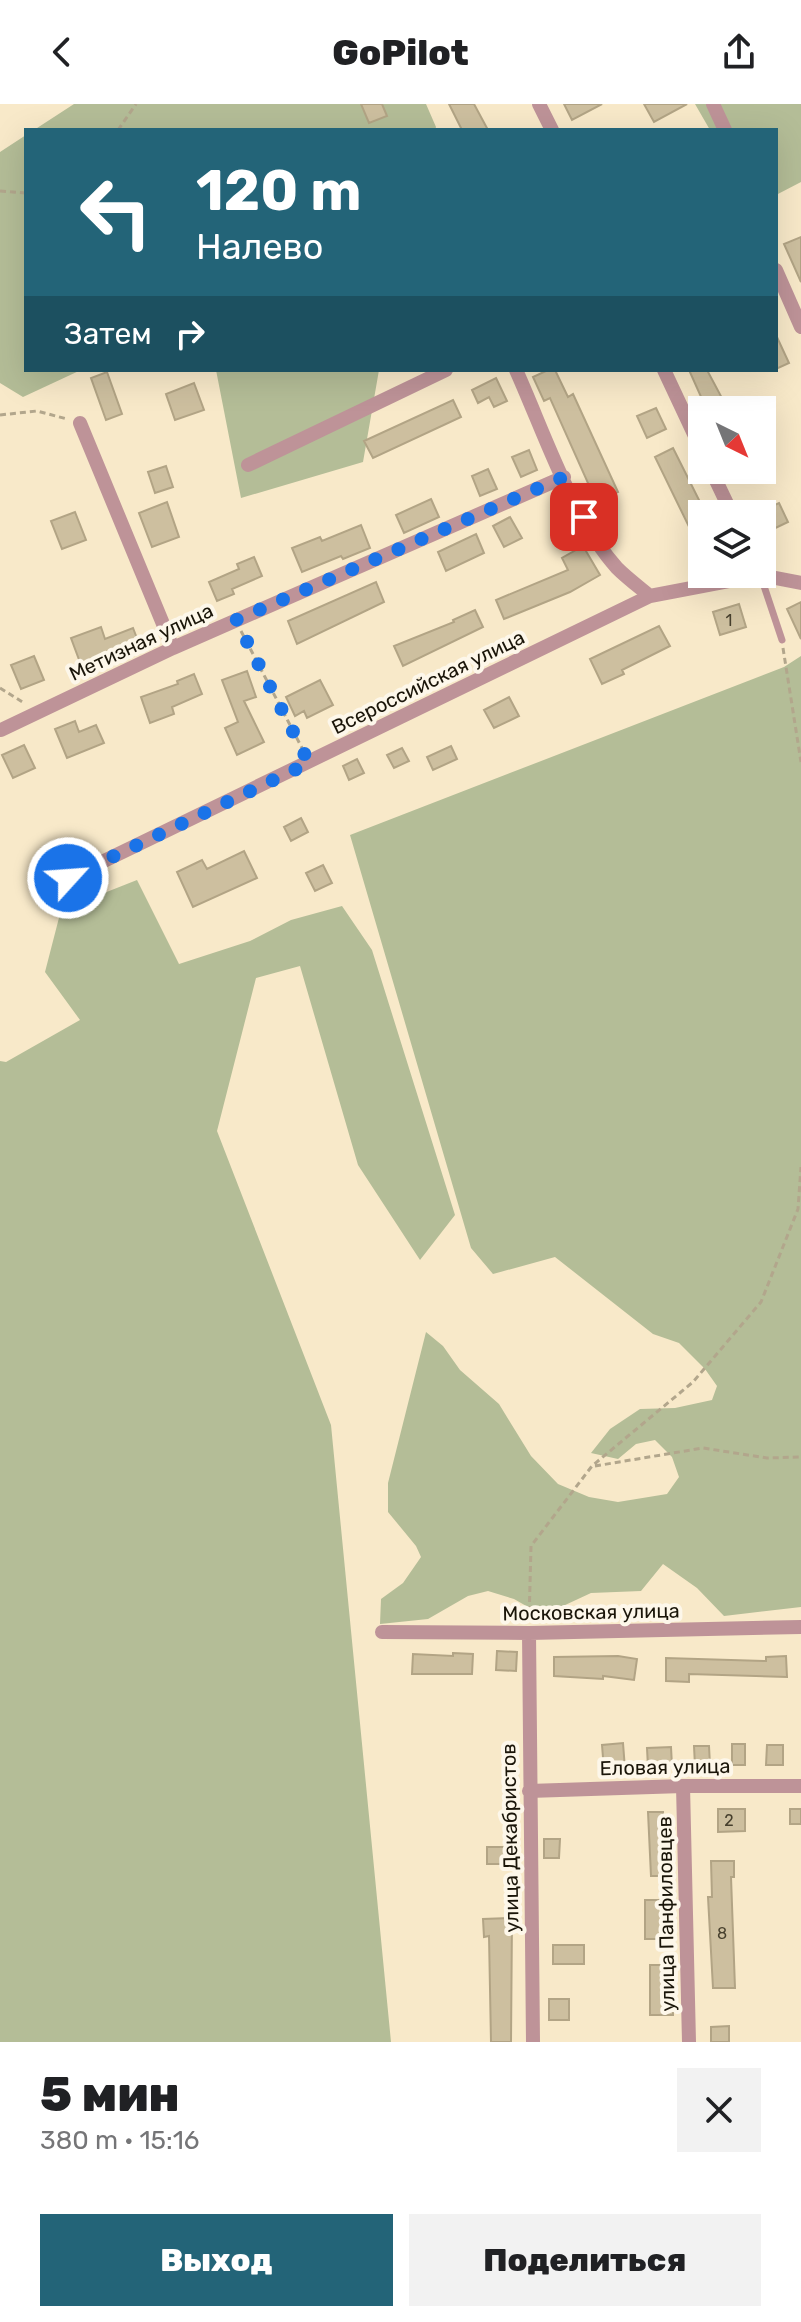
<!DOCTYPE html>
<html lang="ru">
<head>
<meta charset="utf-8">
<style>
  body { margin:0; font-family:Rubik,sans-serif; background:#f2f2f2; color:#202124; height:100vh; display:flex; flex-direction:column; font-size:30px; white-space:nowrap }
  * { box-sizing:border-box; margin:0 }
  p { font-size:26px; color:#757577 }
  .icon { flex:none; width:44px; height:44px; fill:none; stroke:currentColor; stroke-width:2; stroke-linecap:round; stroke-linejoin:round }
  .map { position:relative; height:1938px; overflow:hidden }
  .drawer { display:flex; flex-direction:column; background:#fff; flex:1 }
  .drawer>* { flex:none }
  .guide { position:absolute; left:24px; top:24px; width:754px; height:244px; border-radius:0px; box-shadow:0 8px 32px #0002; background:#236478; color:#fff; overflow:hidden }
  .needle { width:52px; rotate:137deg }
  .fabs { position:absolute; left:688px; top:292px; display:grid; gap:16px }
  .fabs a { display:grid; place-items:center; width:88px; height:88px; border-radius:0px; background:#fff; box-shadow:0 8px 32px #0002; font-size:40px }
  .pin { position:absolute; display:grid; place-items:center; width:68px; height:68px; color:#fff; margin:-34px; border-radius:16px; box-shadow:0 4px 12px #0006 }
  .me { position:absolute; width:88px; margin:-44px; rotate:64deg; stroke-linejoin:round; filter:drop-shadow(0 0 6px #0008) }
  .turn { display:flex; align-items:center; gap:28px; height:168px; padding:0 40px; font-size:36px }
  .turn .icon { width:104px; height:104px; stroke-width:2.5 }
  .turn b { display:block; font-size:56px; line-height:68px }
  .then { display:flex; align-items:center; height:76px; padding:0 40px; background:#0003; gap:16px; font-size:30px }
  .round { display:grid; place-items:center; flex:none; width:84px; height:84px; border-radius:0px; background:#f2f2f2 }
  .head { display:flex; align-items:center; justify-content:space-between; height:136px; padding:0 40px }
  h1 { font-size:48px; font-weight:800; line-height:60px }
  .action { display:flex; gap:16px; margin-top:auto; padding:16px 40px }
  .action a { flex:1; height:92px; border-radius:0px; background:#236478; color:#fff; font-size:32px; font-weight:800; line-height:92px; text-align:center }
  .action a+a { background:#f2f2f2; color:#202124 }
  header { display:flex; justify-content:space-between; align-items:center; height:104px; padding:0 40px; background:#fff; font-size:36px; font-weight:800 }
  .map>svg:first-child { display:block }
  .green { fill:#b4bd97 }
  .building { fill:#cdbf9f; stroke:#b2a485; stroke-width:2 }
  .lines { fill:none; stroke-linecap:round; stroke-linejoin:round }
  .path { stroke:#b2a68c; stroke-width:3; stroke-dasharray:6 4; stroke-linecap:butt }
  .lane { stroke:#be9398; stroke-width:7 }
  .street { stroke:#be9398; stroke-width:14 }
  .route { stroke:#1a73e8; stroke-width:14; stroke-dasharray:0 25.2 }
  .labels { text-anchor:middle; stroke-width:8; stroke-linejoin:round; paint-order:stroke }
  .number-label { font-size:16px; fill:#47402e }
  .street-label { font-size:20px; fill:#1a1509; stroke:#fdf7ea }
</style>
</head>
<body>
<header><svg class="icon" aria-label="back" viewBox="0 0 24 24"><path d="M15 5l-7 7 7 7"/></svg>GoPilot<svg class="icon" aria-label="share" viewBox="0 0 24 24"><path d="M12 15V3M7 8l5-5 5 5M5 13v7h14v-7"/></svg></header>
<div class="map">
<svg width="801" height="1938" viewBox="0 0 801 1938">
  <rect width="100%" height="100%" fill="#f8e9c9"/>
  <path class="green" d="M74 0H426L436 23 435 26H34Z
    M695 0H801V78L776 91V26H710Z
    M26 31V266H81L23 293 0 279V48Z
    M216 266H379L363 358 241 394Z
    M801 552V1503L724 1512 697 1484 663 1460 641 1487 591 1489 563 1502 528 1503 514 1495 488 1487 468 1492 428 1515 380 1520 381 1495 403 1479 421 1453 416 1442 388 1408V1379L426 1228 443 1242 460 1266 499 1300 531 1352 558 1380 589 1393 618 1398 667 1390 679 1373 672 1353 655 1336 636 1340 618 1355 591 1349 610 1325 640 1305 675 1304 712 1296 717 1282 705 1265 679 1239 653 1230 555 1153 493 1170 471 1144 350 731 784 563Z
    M137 776 179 860 250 837 291 816 342 802 372 846 455 1111 420 1156 358 1061 300 862 256 874 217 1027 331 1321 391 1938H0V957L6 958 80 916 45 868 61 806Z"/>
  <path class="building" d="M361 0H382L387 12 369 19Z
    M449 0H474L488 26H462Z
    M564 0H602L572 16Z
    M644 0H687L654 18Z
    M801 133V178L784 140Z
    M776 231 789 259 776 265Z
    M548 266H555L568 293 573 290 618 388 596 397 550 294 544 297 533 273Z
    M689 266H707L723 296 706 304Z
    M107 268 122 310 106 316 91 274Z
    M496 274 507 297 494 303 489 293 478 299 472 286Z
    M194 279 204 306 175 316 166 290Z
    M453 296 461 313 373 354 364 337Z
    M656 304 666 325 647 334 637 312Z
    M673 344 706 410H702V429L694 433 655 353Z
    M529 346 537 366 521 373 512 353Z
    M166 362 173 383 155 389 148 368Z
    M488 365 497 385 480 392 472 372Z
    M431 395 439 413 404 429 396 411Z
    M167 398 179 433 152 443 139 409Z
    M779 399 788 418 767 428 762 410 759 408Z
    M75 408 86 436 62 445 51 417Z
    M510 413 522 434 504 443 493 422Z
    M361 421 370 444 343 455 341 452 302 468 292 444 320 433 322 437Z
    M476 430 484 449 446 467 438 448Z
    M583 442 600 471 570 488 504 515 496 496 568 466 562 454Z
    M254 453 262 472 232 485 234 490 217 497 209 478 239 465 237 460Z
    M376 478 384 498 297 540 288 517Z
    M801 498V535L787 505Z
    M739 500 746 523 720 531 713 508Z
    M475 506 483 523 403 562 394 542 454 518 453 516Z
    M659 522 670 542 622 566 624 570 602 580 590 555Z
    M101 523 105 535 133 524 138 537 81 561 71 534Z
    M34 552 44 576 21 585 11 561Z
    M247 567 256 593 244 597 264 638 237 651 225 624 238 618 222 576Z
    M194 570 202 590 172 603 174 610 150 619 141 593 178 580 177 577Z
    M320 576 333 601 307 614 304 607 295 612 286 593Z
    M509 593 519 612 494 624 484 606Z
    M75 617 79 628 96 621 104 639 67 654 55 625Z
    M24 641 35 664 13 674 2 651Z
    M451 642 457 655 433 666 427 653Z
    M402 644 409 657 394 664 387 651Z
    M357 655 364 669 349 676 343 662Z
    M301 714 308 728 291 737 284 723Z
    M244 747 257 774 193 803 177 768 202 756 207 765Z
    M323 761 332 779 315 787 306 769Z
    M497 1547 517 1548 516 1567 496 1566Z
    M453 1549 473 1550 472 1570H412L413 1550 453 1552Z
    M618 1552 637 1555 634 1576 603 1572V1575L554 1572V1553Z
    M786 1552 787 1573 689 1570V1578L666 1577V1554L766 1557V1553Z
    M623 1639 625 1665 604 1666 602 1641Z
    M732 1640H745V1661H732Z
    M767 1641H783V1661H766Z
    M694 1642H709L710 1661 695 1662Z
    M671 1643 672 1662 648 1663 647 1644Z
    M718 1705H745V1727L718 1728Z
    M790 1705H801V1720H790Z
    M648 1708H663L665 1772H651Z
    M544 1735H560L559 1754H544Z
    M487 1743H509V1760H487Z
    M711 1757H734V1773H731L735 1884H713L708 1793H712Z
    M645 1796H668L667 1835H645Z
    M512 1814 511 1938H491L489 1832 484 1833 483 1815Z
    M553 1841H584V1860H553Z
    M650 1861H672L673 1911H650Z
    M549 1895H569V1916H549Z
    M729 1922V1938H711V1923Z"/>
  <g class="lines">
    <path class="path" d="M118 26 136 0
      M0 87 26 89
      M0 311 37 307 67 315
      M241 527 302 644
      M783 544 801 658
      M0 584 24 599
      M595 1362 703 1344 767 1354 801 1353
      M529 1518 531 1442 592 1362 693 1278 761 1198 798 1105 801 1063"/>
    <path class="lane" d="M761 473 782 536"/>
    <path class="street" d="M539 0 552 26
      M713 0 725 26
      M776 166 801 223
      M516 266C544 328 572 414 617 464 627 474 639 483 650 492
      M664 266 702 347
      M80 319 173 544
      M248 361 446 266
      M711 366 732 410
      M1 626 173 544 564 373
      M42 787 650 492 760 471 801 479
      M382 1528 529 1529 801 1523
      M529 1529 533 1938
      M683 1682 689 1938
      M529 1687 683 1682H801"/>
  </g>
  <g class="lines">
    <path class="route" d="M68 774 309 659 236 516 564 373 584 413"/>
  </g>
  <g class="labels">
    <g class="number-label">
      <text x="729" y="522">1</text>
      <text x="729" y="1722">2</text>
      <text x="722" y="1835">8</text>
    </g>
    <g class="street-label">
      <text transform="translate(141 538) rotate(-25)" y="7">Метизная улица</text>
      <text transform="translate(428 578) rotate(-26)" y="7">Всероссийская улица</text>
      <text transform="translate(591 1508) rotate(-1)" y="7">Московская улица</text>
      <text transform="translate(665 1663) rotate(-1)" y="7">Еловая улица</text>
      <text transform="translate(510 1734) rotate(-91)" y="7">улица Декабристов</text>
      <text transform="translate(666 1810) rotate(-91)" y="7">улица Панфиловцев</text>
    </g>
  </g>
</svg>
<div class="fabs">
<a><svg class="needle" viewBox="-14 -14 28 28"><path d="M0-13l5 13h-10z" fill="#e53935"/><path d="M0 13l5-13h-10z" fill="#757577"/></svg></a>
<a><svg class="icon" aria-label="layers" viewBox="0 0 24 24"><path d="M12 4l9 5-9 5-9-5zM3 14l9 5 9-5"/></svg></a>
</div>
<div class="pin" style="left:584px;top:413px;background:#d93025"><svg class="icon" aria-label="arrive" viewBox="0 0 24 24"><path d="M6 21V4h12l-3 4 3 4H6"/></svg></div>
<svg class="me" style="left:68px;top:774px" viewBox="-20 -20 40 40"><circle r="17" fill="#1a73e8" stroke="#fff" stroke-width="3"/><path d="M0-11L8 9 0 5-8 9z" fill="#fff"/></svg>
<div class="guide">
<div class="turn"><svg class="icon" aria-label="left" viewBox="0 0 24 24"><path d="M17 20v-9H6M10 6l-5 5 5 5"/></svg><div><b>120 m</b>Налево</div></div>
<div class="then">Затем<svg class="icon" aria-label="right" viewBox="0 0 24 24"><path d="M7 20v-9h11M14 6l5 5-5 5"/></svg></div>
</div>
</div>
<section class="drawer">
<div class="head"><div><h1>5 мин</h1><p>380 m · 15:16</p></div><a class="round"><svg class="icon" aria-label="close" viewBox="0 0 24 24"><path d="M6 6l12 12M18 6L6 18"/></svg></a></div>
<div class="action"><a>Выход</a><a>Поделиться</a></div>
</section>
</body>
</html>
